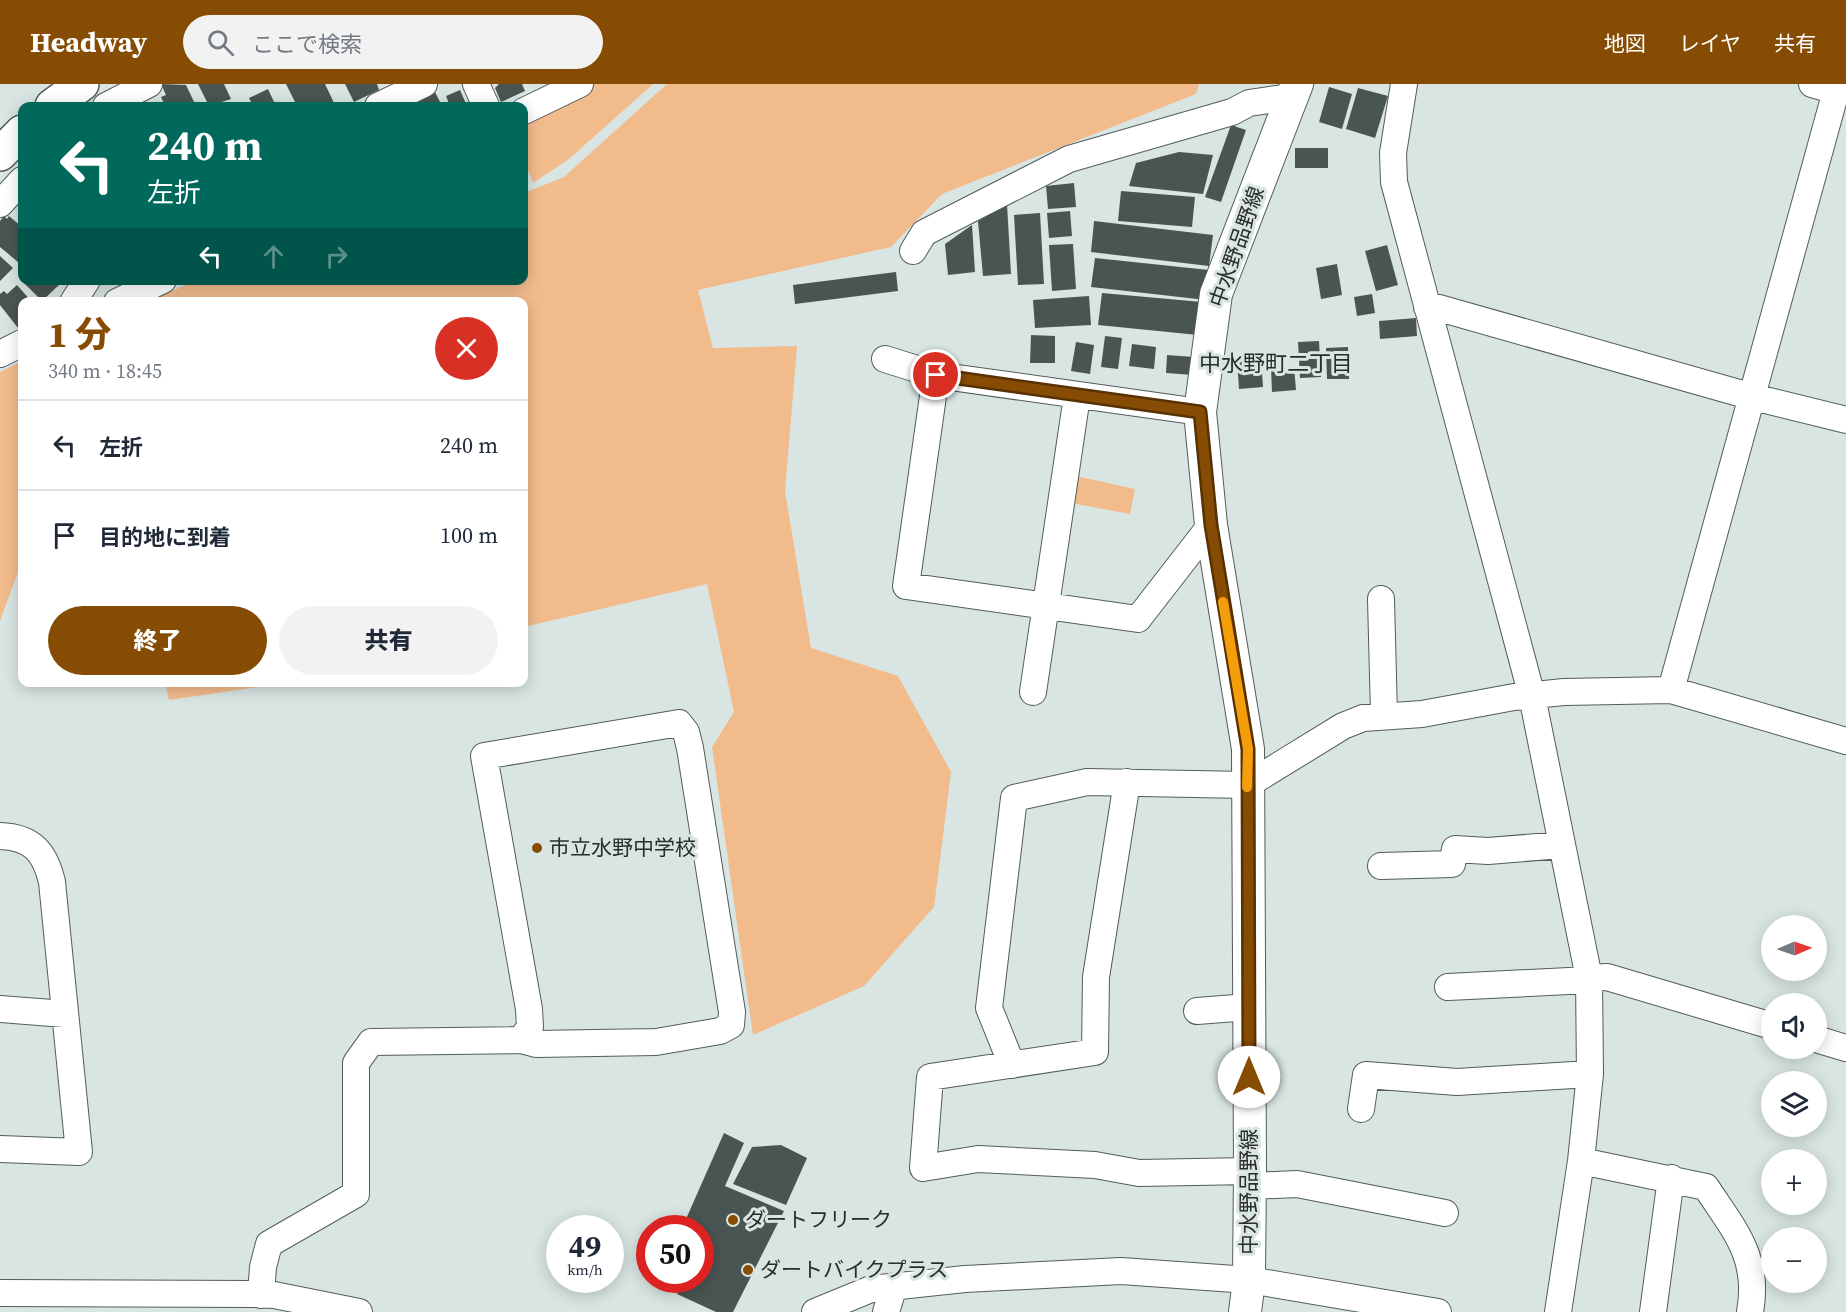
<!DOCTYPE html>
<html lang="ja">
<head>
<meta charset="utf-8">
<style>
  body { margin:0; font-family:"Source Serif 4","Noto Sans JP",serif; background:#f2f2f3; color:#1f2937; height:100vh; display:flex; flex-direction:column; font-size:22px; white-space:nowrap }
  * { box-sizing:border-box; margin:0 }
  p { font-size:20px; color:#747a83 }
  .icon { flex:none; width:33px; height:33px; fill:none; stroke:currentColor; stroke-width:2; stroke-linecap:round; stroke-linejoin:round }
  .map { position:relative; flex:1; overflow:hidden }
  .side { position:absolute; left:18px; top:213px; width:510px; height:390px; display:flex; flex-direction:column; background:#fff; border-radius:12px; box-shadow:0 3px 15px #0003 }
  .side>* { flex:none }
  .banner { position:absolute; left:18px; top:18px; width:510px; height:183px; border-radius:12px; box-shadow:0 3px 15px #0003; background:#00695c; color:#fff; overflow:hidden }
  .needle { width:39px; rotate:88deg }
  .tools { position:absolute; left:1761px; top:831px; display:grid; gap:12px }
  .tools a { display:grid; place-items:center; width:66px; height:66px; border-radius:50%; background:#fff; box-shadow:0 3px 15px #0003; font-size:30px }
  .speed { position:absolute; left:546px; top:1131px; display:flex; gap:12px; font-size:30px; font-weight:700; text-align:center }
  .speed>* { display:grid; place-content:center; width:78px; height:78px; border-radius:50%; background:#fff; box-shadow:0 3px 15px #0003; line-height:1 }
  .speed small { font-size:15px; font-weight:400 }
  .speed .limit { border:9px solid #d22; background:#fff; color:#111 }
  .pin { position:absolute; display:grid; place-items:center; width:51px; height:51px; color:#fff; margin:-26px; border:3px solid #fff; border-radius:50%; box-shadow:0 2px 6px #0007 }
  .me { position:absolute; width:66px; margin:-33px; rotate:0deg; stroke-linejoin:round; filter:drop-shadow(0 0 4px #0008) }
  .turn { display:flex; align-items:center; gap:21px; height:126px; padding:0 30px; font-size:27px }
  .turn .icon { width:78px; height:78px; stroke-width:2.5 }
  .turn b { display:block; font-size:42px; line-height:51px }
  .lanes { display:flex; align-items:center; height:57px; padding:0 30px; background:#0003; justify-content:center; gap:30px; direction:ltr }
  .lanes .off { opacity:.35 }
  .round { display:grid; place-items:center; flex:none; width:63px; height:63px; border-radius:32px; background:#f2f2f3 }
  .summary { display:flex; align-items:center; justify-content:space-between; height:102px; padding:0 30px }
  h1 { font-size:36px; font-weight:800; line-height:45px; color:#874c04 }
  .button { display:flex; gap:12px; margin-top:auto; padding:12px 30px }
  .button a { flex:1; height:69px; border-radius:36px; background:#874c04; color:#fff; font-size:24px; font-weight:800; line-height:69px; text-align:center }
  .button a+a { background:#f2f2f3; color:#1f2937 }
  ul { padding:0; list-style:none }
  li { display:flex; align-items:center; gap:18px; height:90px; padding:0 30px; border-top:2px solid #e0e1e3 }
  li div { flex:1 }
  li b { display:block; font-size:22px }
  li em { font-style:normal }
  header { display:flex; align-items:center; gap:36px; box-sizing:border-box; height:84px; padding:0 30px; background:#874c04; color:#fff }
  header strong { font-size:28px }
  nav { display:flex; gap:33px; margin-inline-start:auto; font-size:21px }
  .search { width:420px; height:54px; background:#f2f2f3; display:flex; align-items:center; gap:15px; box-sizing:border-box; padding:0 21px; border-radius:33px; color:#747a83; font-size:22px }
  .map>svg:first-child { display:block }
  .green { fill:#f2bb8c }
  .building { fill:#4a5553 }
  .lines { fill:none; stroke-linecap:round; stroke-linejoin:round }
  .minor-casing { stroke:#525d5b; stroke-width:28 }
  .major-casing { stroke:#525d5b; stroke-width:34 }
  .highway-casing { stroke:#525d5b; stroke-width:36 }
  .minor { stroke:#fff; stroke-width:26 }
  .major { stroke:#fff; stroke-width:32 }
  .highway { stroke:#fff; stroke-width:33 }
  .route-casing { stroke:#583103; stroke-width:15 }
  .route { stroke:#874c04; stroke-width:10 }
  .slow { stroke:#f59e0b; stroke-width:10 }
  .poi-dot { fill:#874c04; stroke:#d8e5e2; stroke-width:2 }
  .labels { text-anchor:middle; stroke-width:6; stroke-linejoin:round; paint-order:stroke }
  .street-label { font-size:21px; fill:#282c2b; stroke:#d8e5e2 }
  .poi-label { font-size:21px; fill:#282c2b; stroke:#d8e5e2; text-anchor:start }
  .neighbourhood-label { font-size:22px; fill:#282c2b; stroke:#d8e5e2 }
</style>
</head>
<body>
<header>
<strong>Headway</strong>
<div class="search"><svg class="icon" aria-label="search" viewBox="0 0 24 24"><circle cx="10" cy="10" r="6"/><path d="M15 15l6 6"/></svg>ここで検索</div>
<nav><a>地図</a><a>レイヤ</a><a>共有</a></nav>
</header>
<div class="map">
<svg width="1846" height="1228" viewBox="0 0 1846 1228">
  <rect width="100%" height="100%" fill="#d8e5e2"/>
  <path class="green" d="M583 0H653L569 75 533 99 524 77V32Z
    M667 0H1199L1196 10 942 110 891 163 698 206 713 264 797 262 785 407 811 564 898 592 951 688 934 823 864 902 753 951 712 663 734 628 707 500 524 543V218L150 217 194 197 524 196V109L564 93Z
    M22 277V477L0 537V288Z
    M1076 392 1135 405 1130 430 1071 419Z
    M165 599V598L284 599 169 616Z"/>
  <path class="building" d="M161 0 186 1 196 22H165L161 13 166 11Z
    M198 0H224L231 15 209 22Z
    M286 0H325L335 21 297 22Z
    M345 0H377L379 6 354 18Z
    M499 0H522L525 7 501 18 495 4Z
    M1329 3 1352 10 1342 45 1319 38Z
    M433 4 442 22H417L413 14Z
    M1358 4 1388 12 1375 54 1346 45Z
    M268 5 275 20 253 22 249 14Z
    M460 6 467 22H450L446 12Z
    M1231 41 1246 46 1221 118 1205 113Z
    M1295 64H1328V84H1295Z
    M1179 68 1213 71 1203 110 1129 102 1136 79Z
    M1074 99 1076 123 1048 125 1046 102Z
    M1121 107 1195 113 1192 143 1118 137Z
    M1007 120 1011 190 983 192 978 137Z
    M1070 127 1072 152 1049 154 1047 129Z
    M1040 129 1044 200 1018 201 1014 131Z
    M4 132 7 135 9 132 22 143V172L18 178 0 163V137Z
    M1094 137 1213 151 1209 182 1091 168Z
    M972 141 975 188 948 191 945 160Z
    M1073 160 1076 205 1052 207 1049 161Z
    M1387 161 1398 201 1376 207 1365 167Z
    M0 172 13 184 0 197Z
    M1095 174 1209 186 1206 216 1091 203Z
    M1337 180 1342 211 1321 215 1316 184Z
    M896 188 898 207 795 220 793 201Z
    M22 191V196H56L60 200 42 217 19 194Z
    M17 201 32 218H22V240L18 244 0 221V210L4 207 7 210Z
    M1102 209 1202 218 1198 251 1098 241Z
    M1372 210 1375 229 1357 232 1354 213Z
    M1089 212 1091 241 1035 244 1033 216Z
    M1416 234 1417 252 1380 255 1379 237Z
    M1031 251 1055 252V279H1030Z
    M1105 252 1122 254 1118 285 1101 283Z
    M1319 257 1321 293 1300 294 1298 258Z
    M1076 258 1094 261 1090 290 1071 287Z
    M1132 260 1156 263 1154 285 1129 282Z
    M1348 263 1349 295H1327L1326 264Z
    M1167 271 1194 273 1193 291 1166 289Z
    M1261 274 1263 303 1239 305 1237 276Z
    M1294 283 1296 306 1272 308 1271 284Z
    M724 1049 744 1059 725 1102 784 1127 733 1228H716L677 1210 683 1196H700V1144H682Z
    M781 1061 807 1074 786 1121 733 1100 752 1063Z"/>
  <g class="lines">
    <g class="minor-casing">
      <path id="minor" d="M476 0 486 22
        M1404 0 1393 69 1394 98 1532 612 1589 894 1590 990 1581 1077 1558 1228
        M1812 0 1836 7
        M106 22 149 0
        M378 22 424 0
        M524 27 580 0
        M0 120 22 96
        M913 167 924 149 1069 75 1232 28 1249 19 1291 13
        M73 218 87 196
        M117 218 163 196
        M1427 223 1439 224 1753 313 1846 336
        M0 270 22 259
        M885 275 936 291 1200 328
        M936 291 906 502 1138 535 1211 441
        M1381 515 1384 631
        M1671 606 1836 7 1846 1
        M1033 608 1077 312
        M1127 698 1096 893 1095 968 930 993 923 1084 978 1075 1095 1081 1139 1089 1250 1087
        M0 752C32 753 45 768 52 798L79 1068 0 1065
        M1381 782 1452 780 1455 765 1488 767 1562 761
        M1589 894 1607 893 1772 942
        M1448 903 1589 896
        M0 925 65 930
        M1197 927 1249 923
        M1816 955 1846 964
        M1012 981 989 924 1014 714 1087 698 1247 701 1343 642 1363 634 1422 630 1514 613 1564 608 1671 606 1846 657
        M1361 1025 1366 991 1457 998 1590 990
        M1581 1077 1706 1103C1734 1146 1760 1173 1750 1228
        M1250 1102 1297 1100 1445 1129
        M0 1209 254 1210 274 1211 359 1228
        M261 1211 263 1183 269 1160 356 1110V979L371 958 521 956 536 960 656 958 720 947 731 941 732 928 690 664 686 648 679 639 484 672 529 925 530 943 521 956
        M815 1228 871 1205 965 1195 1121 1187 1249 1196 1438 1228
        M886 1228 894 1202
        M1653 1228 1671 1094"/>
    </g>
    <g class="major-casing">
      <path id="major" d="M1245 1228 1249 1196 1250 1087 1248 665 1211 441 1200 328 1216 210 1297 0"/>
    </g>
    <g class="highway-casing">
      <path id="highway" d="M52 22 82 0
        M0 70 22 48"/>
    </g>
    <use href="#minor" class="minor"/>
    <use href="#major" class="major"/>
    <use href="#highway" class="highway"/>
  </g>
  <g class="lines">
    <g class="route-casing">
      <path id="route" d="M936 291 1200 328 1211 441 1248 665 1249 993"/>
    </g>
    <use href="#route" class="route"/>
    <path class="slow" d="M1223 518 1248 665 1247 703"/>
  </g>
  <g class="poi-dot">
    <circle cx="537" cy="764" r="6"/>
    <circle cx="733" cy="1136" r="6"/>
    <circle cx="748" cy="1186" r="6"/>
  </g>
  <g class="labels">
    <g class="street-label">
      <text transform="translate(1237 163) rotate(-71)" y="7">中水野品野線</text>
      <text transform="translate(1249 1108) rotate(-90)" y="7">中水野品野線</text>
    </g>
    <g class="poi-label">
      <text x="549" y="771">市立水野中学校</text>
      <text x="745" y="1143">ダートフリーク</text>
      <text x="760" y="1193">ダートバイクプラス</text>
    </g>
    <g class="neighbourhood-label">
      <text x="1276" y="287">中水野町二丁目</text>
    </g>
  </g>
</svg>
<div class="tools">
<a><svg class="needle" viewBox="-14 -14 28 28"><path d="M0-13l5 13h-10z" fill="#e53935"/><path d="M0 13l5-13h-10z" fill="#747a83"/></svg></a>
<a><svg class="icon" aria-label="sound" viewBox="0 0 24 24"><path d="M4 9h4l5-4v14l-5-4H4zM17 9q2 3 0 6"/></svg></a>
<a><svg class="icon" aria-label="layers" viewBox="0 0 24 24"><path d="M12 4l9 5-9 5-9-5zM3 14l9 5 9-5"/></svg></a>
<a>+</a>
<a>−</a>
</div>
<div class="speed"><div>49<small>km/h</small></div><div class="limit">50</div></div>
<div class="pin" style="left:936px;top:291px;background:#d93025"><svg class="icon" aria-label="arrive" viewBox="0 0 24 24"><path d="M6 21V4h12l-3 4 3 4H6"/></svg></div>
<svg class="me" style="left:1249px;top:993px" viewBox="-20 -20 40 40"><circle r="19" fill="#fff"/><path d="M0-13L10 11 0 6-10 11z" fill="#874c04"/></svg>
<div class="banner">
<div class="turn"><svg class="icon" aria-label="left" viewBox="0 0 24 24"><path d="M17 20v-9H6M10 6l-5 5 5 5"/></svg><div><b>240 m</b>左折</div></div>
<div class="lanes"><svg class="icon" aria-label="left" viewBox="0 0 24 24"><path d="M17 20v-9H6M10 6l-5 5 5 5"/></svg><svg class="icon off" aria-label="ahead" viewBox="0 0 24 24"><path d="M12 20V5M6 11l6-6 6 6"/></svg><svg class="icon off" aria-label="right" viewBox="0 0 24 24"><path d="M7 20v-9h11M14 6l5 5-5 5"/></svg></div>
</div>
<section class="side">
<div class="summary"><div><h1>1 分</h1><p>340 m · 18:45</p></div><a class="round" style="background:#d93025;color:#fff"><svg class="icon" aria-label="close" viewBox="0 0 24 24"><path d="M6 6l12 12M18 6L6 18"/></svg></a></div>
<ul>
<li><svg class="icon" aria-label="left" viewBox="0 0 24 24"><path d="M17 20v-9H6M10 6l-5 5 5 5"/></svg><div><b>左折</b></div><em>240 m</em></li>
<li><svg class="icon" aria-label="arrive" viewBox="0 0 24 24"><path d="M6 21V4h12l-3 4 3 4H6"/></svg><div><b>目的地に到着</b></div><em>100 m</em></li>
</ul>
<div class="button"><a>終了</a><a>共有</a></div>
</section>
</div>
</body>
</html>
